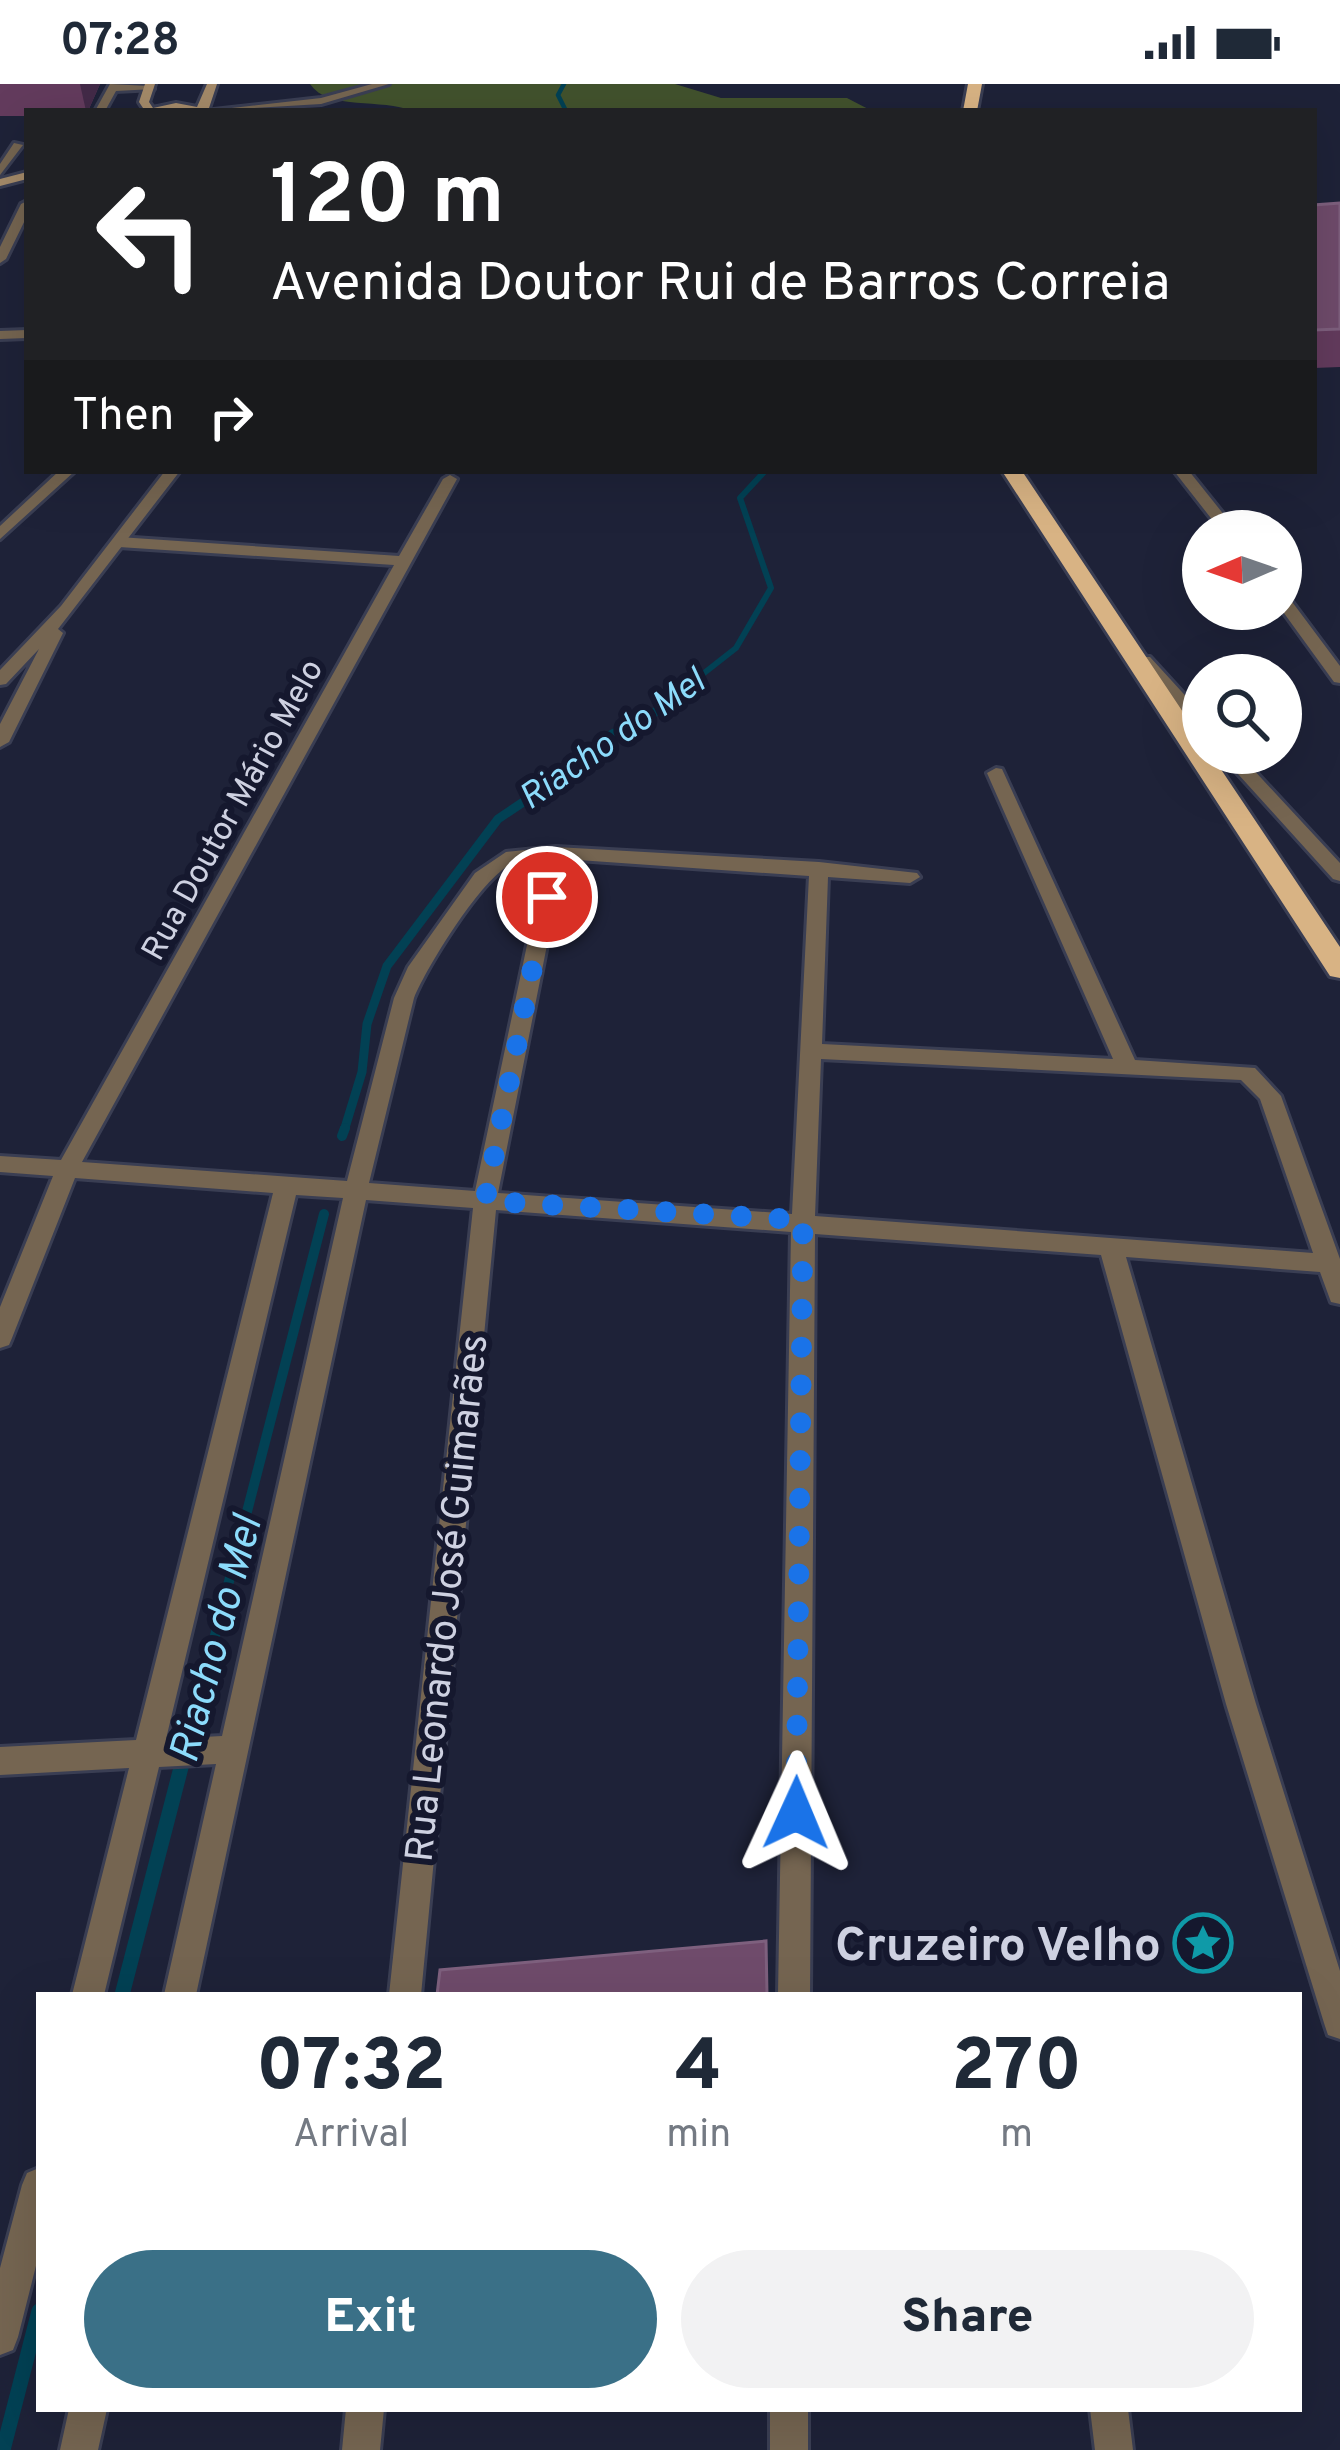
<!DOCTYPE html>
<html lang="en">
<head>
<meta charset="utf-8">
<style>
  body { margin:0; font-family:Overpass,sans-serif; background:#f2f2f3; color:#1f2937; height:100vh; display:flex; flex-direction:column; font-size:45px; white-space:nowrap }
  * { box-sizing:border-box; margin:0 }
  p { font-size:39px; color:#747a83 }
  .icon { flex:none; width:66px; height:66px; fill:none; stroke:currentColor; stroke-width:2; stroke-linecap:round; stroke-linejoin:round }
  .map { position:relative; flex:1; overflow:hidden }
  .panel { position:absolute; left:36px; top:1908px; width:1266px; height:420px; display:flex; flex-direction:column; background:#fff; border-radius:0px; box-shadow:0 12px 48px #0002 }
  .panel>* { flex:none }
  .hud { position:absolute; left:24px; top:24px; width:1293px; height:366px; border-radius:0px; box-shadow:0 12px 48px #0002; background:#202124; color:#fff; overflow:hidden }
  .needle { width:78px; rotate:268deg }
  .tools { position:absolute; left:1182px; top:426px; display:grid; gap:24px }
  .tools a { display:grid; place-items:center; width:120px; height:120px; border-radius:50%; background:#fff; box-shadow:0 12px 48px #0002; font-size:60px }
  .pin { position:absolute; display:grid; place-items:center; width:102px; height:102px; color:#fff; margin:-51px; border:6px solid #fff; border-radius:50%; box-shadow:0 3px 12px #0007 }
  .me { position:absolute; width:132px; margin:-66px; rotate:1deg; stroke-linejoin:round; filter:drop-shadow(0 0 9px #0008) }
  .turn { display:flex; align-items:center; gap:42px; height:252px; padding:0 48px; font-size:54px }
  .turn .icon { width:156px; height:156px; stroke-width:2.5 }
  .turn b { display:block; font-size:84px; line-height:102px }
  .then { display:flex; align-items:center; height:114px; padding:0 48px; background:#0003; gap:24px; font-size:45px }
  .eta { display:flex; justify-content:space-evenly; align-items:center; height:204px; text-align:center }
  .eta b { font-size:72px; font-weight:800; line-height:84px }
  .button { display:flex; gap:24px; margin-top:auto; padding:24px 48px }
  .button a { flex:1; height:138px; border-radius:72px; background:#3a7087; color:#fff; font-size:48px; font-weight:800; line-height:138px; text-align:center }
  .button a+a { background:#f2f2f3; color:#1f2937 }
  .status { display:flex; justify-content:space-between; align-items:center; height:84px; padding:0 60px; background:#fff; direction:ltr }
  .status svg { height:33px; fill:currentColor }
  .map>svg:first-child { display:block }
  .green { fill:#42522d }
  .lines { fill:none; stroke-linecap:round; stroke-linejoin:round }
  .stream-far4 { stroke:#024154; stroke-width:4.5 }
  .stream-far3 { stroke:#024154; stroke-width:6 }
  .stream-far2 { stroke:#024154; stroke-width:9 }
  .stream-far1 { stroke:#024154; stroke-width:10 }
  .stream { stroke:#024154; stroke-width:15 }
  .minor-casing { stroke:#3a3e53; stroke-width:6 }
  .tertiary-casing { stroke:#3a3e53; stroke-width:6 }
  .secondary-casing { stroke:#3a3e53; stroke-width:6 }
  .trunk-casing { stroke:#3a3e53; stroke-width:6 }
  .minor { fill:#756551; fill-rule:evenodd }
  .tertiary { fill:#756551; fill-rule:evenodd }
  .secondary { fill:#a48a69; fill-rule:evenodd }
  .trunk { fill:#d8b384; fill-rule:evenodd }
  .wall { fill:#633b5d }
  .shaded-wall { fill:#432a48 }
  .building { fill:#6f4b6b; stroke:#7e607e; stroke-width:3 }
  .route { stroke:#1a73e8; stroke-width:21; stroke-dasharray:0 37.8 }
  .labels { text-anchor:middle; stroke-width:12; stroke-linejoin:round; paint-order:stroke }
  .far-street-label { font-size:33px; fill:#ced1e1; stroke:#15182e }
  .far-water-label { font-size:36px; font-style:italic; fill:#8cdbfb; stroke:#15182e }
  .street-label { font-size:39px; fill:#ced1e1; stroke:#15182e }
  .water-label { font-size:42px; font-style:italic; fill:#8cdbfb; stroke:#15182e }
  .near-poi-label { font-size:48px; font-weight:bold; fill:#ced1e1; stroke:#15182e; text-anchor:end }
</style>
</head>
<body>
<div class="status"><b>07:28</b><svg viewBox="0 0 49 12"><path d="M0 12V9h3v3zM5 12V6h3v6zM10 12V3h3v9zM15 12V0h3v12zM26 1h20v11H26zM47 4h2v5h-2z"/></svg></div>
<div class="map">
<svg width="1340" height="2366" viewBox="0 0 1340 2366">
  <rect width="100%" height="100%" fill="#1e2238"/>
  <path class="green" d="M310 0H675L721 14H847L872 27H412C383 14 328 27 310 0Z"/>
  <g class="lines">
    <path class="stream-far4" d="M564 0 558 11 566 27"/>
    <path class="stream-far3" d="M685 604 736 564 771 504 740 414 765 387"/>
    <path class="stream-far2" d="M344 1047 362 988 367 940 387 882 498 735 577 682 612 650 649 633 689 601"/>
    <path class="stream-far1" d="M342 1052 345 1044
      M197 1621 324 1130"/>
    <path class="stream" d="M122 1911 198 1618
      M3 2366 39 2227"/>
    <g class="minor-casing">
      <path id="minor" d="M110 0 149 2 154 5 116 7 105 27H95Z
        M372 0H389L321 20 205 27 321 14Z
        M14 59 23 61 0 91V80Z
        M27 117V132L6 175 0 179V163L21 120Z
        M27 246V254L0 255V247Z
        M1174 387H1189L1237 447H1221Z
        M450 391 457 395 82 1078 347 1097 394 914 408 883 475 789 506 768 556 763 819 778 917 789 920 793 910 799 828 793 822 960 1113 975 987 689 996 684 1002 685 1135 976 1255 984 1281 1012 1340 1175V1220L1331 1218 1320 1188 1126 1173 1256 1620 1340 1887V1955L1328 1951 1324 1939 1226 1620 1101 1171 815 1150 810 1911H778L791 1148 496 1126 421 1911H389L473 1124 366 1116 196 1911H164L216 1680 159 1683 104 1911H72L129 1684 0 1691V1663L136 1656 273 1109 75 1094 12 1254 9 1261 0 1264V1223L53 1092 0 1088V1072L61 1076 394 481 119 463 111 458 119 453 399 472 443 395ZM564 775 809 792 792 1130 498 1109ZM545 776 475 1107 369 1099 414 914C428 881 478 800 508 782 518 776 533 777 545 776ZM821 975 1241 996 1260 1015 1313 1169 815 1132ZM296 1111 343 1114 222 1652 166 1655Z
        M1281 509 1287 511 1340 582V599L1334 598 1281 525Z
        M1138 573H1150L1203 631V647L1197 646 1138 581Z
        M1219 669H1238L1340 779V797L1333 795Z
        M39 2084V2170L18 2253 13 2266 0 2271V2184L22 2101 27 2089Z
        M69 2325H107L98 2366H60Z
        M346 2325H384L380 2366H342Z
        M770 2325H808V2366H770Z
        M1090 2325H1128L1133 2366H1095Z"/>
    </g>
    <g class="tertiary-casing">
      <path id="tertiary" d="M59 387H75L0 455V442Z
        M165 387H180L58 545 63 549 9 658 0 663V640L39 565 6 600 0 601V586L61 522Z"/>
    </g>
    <g class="secondary-casing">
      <path id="secondary" d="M145 0H155L149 18 153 24 176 19 197 23 207 0H217L208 27H145L139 18Z
        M27 88V95L0 102V95Z"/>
    </g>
    <g class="trunk-casing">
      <path id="trunk" d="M968 0H982L977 27H963Z
        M1002 387H1022L1203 658V669H1210L1340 863V894L1330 892Z"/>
    </g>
    <use href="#minor" class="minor"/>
    <use href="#tertiary" class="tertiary"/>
    <use href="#secondary" class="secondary"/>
    <use href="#trunk" class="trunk"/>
  </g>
  <path class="wall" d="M0 0H100L88 27H27V32H0Z
    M1340 119V283L1314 284V121Z
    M396 387H464L463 389Z"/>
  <path class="shaded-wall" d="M80 0H100L88 27H86Z"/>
  <path class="building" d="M1340 119V245L1314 246V121Z
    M766 1857 767 1911H437L440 1886Z"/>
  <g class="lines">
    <path class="route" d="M547 813 485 1117 803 1136 796 1729"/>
  </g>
  <defs>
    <g id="sight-ring" transform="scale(3)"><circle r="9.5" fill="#15182e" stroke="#0f9aa8" stroke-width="1.5"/><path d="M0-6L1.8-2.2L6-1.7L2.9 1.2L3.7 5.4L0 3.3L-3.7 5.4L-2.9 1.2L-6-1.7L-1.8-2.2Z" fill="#0f9aa8"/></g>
  </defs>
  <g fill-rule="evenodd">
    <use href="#sight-ring" x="1203" y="1859"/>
  </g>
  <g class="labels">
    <g class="far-street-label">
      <text transform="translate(231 725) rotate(-61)" y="12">Rua Doutor Mário Melo</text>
    </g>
    <g class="far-water-label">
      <text transform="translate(611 654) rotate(-35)" y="13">Riacho do Mel</text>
    </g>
    <g class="street-label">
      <text transform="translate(445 1514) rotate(-84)" y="14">Rua Leonardo José Guimarães</text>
    </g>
    <g class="water-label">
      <text transform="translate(214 1555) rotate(-75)" y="15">Riacho do Mel</text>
    </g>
    <g class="near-poi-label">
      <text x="1161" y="1876">Cruzeiro Velho</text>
    </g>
  </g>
</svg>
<div class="tools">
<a><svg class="needle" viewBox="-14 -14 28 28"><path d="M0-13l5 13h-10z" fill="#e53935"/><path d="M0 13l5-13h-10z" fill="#747a83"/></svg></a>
<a><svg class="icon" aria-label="search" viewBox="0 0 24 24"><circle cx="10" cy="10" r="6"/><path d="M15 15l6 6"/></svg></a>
</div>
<div class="pin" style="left:547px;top:813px;background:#d93025"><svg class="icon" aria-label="arrive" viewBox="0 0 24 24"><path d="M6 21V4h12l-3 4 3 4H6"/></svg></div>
<svg class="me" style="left:796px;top:1729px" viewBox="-20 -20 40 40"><path d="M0-17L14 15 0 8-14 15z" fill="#1a73e8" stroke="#fff" stroke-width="4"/></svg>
<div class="hud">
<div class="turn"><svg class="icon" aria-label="left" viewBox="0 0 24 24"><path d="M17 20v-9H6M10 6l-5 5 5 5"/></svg><div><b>120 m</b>Avenida Doutor Rui de Barros Correia</div></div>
<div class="then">Then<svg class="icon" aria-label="right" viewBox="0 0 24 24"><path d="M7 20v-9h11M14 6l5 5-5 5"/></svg></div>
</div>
<section class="panel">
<div class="eta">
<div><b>07:32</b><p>Arrival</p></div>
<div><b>4</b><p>min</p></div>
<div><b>270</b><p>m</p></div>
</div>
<div class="button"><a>Exit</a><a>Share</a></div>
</section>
</div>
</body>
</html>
